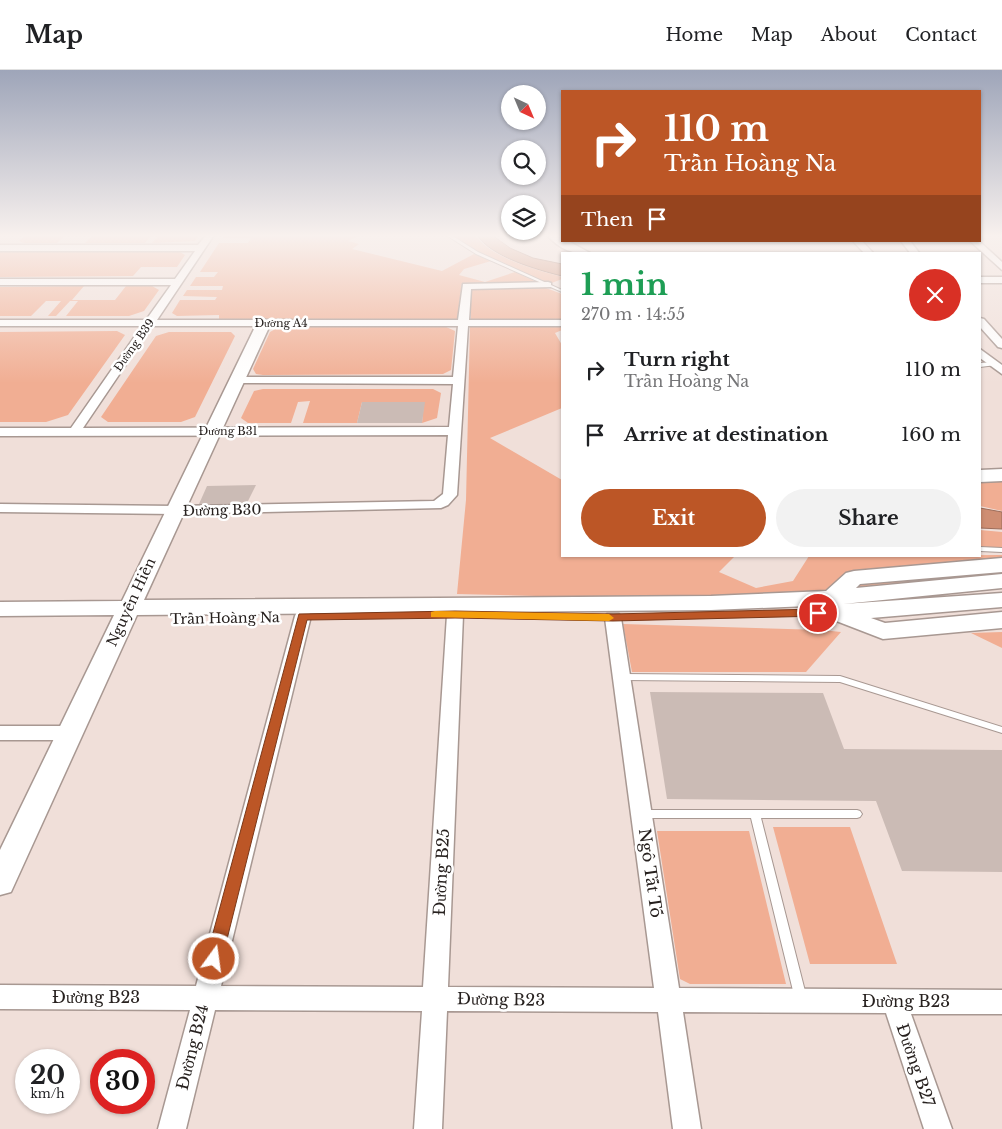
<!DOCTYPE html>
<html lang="en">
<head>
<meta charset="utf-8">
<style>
  body { margin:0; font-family:"Libre Baskerville",serif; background:#f2f2f2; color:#202124; height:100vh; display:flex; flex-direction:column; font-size:19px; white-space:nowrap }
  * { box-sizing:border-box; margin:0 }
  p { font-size:16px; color:#757577 }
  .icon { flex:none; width:28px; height:28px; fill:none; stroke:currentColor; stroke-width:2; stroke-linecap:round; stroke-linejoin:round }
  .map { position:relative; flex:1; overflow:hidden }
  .sheet { position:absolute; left:561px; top:182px; width:420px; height:305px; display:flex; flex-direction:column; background:#fff; border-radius:0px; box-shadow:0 1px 4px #0004 }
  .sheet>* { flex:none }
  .top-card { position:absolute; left:561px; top:20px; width:420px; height:152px; border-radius:0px; box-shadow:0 1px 4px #0004; background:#bc5626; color:#fff; overflow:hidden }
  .needle { width:32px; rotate:136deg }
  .fabs { position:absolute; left:501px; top:15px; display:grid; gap:10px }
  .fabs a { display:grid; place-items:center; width:45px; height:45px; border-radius:50%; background:#fff; box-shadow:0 1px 4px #0004; font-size:25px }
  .speed { position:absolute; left:15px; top:979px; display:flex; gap:10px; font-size:25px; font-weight:700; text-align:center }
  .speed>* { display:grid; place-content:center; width:65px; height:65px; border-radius:50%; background:#fff; box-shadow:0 1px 4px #0004; line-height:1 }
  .speed small { font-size:12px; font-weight:400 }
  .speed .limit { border:8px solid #d22; background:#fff; color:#111 }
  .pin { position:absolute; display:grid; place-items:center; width:42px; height:42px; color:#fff; margin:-21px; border:2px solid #fff; border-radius:50%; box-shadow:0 1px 5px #0007 }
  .me { position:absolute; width:55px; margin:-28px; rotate:14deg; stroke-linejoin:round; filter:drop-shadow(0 0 4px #0008) }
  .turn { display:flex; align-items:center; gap:18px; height:105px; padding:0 20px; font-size:22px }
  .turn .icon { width:65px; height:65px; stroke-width:2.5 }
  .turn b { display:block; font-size:35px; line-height:42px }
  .then { display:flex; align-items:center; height:48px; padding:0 20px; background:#0003; gap:10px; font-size:19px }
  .round { display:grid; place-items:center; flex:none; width:52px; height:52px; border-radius:26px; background:#f2f2f2 }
  .head { display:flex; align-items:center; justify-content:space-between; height:85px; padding:0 20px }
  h1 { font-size:30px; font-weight:700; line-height:38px; color:#1e9e55 }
  .cta { display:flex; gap:10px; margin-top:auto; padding:10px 20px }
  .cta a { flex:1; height:58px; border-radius:30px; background:#bc5626; color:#fff; font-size:20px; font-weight:700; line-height:58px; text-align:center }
  .cta a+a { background:#f2f2f2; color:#202124 }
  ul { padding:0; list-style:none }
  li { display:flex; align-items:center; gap:15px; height:65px; padding:0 20px }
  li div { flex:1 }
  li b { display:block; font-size:19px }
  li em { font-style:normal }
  header { display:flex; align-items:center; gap:30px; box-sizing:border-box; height:70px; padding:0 25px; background:#fff; border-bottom:1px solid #e0e0e0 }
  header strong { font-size:24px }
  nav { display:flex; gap:28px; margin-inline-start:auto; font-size:18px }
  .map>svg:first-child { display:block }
  .green { fill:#f1ae93 }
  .water { fill:#cf8e73; stroke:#9d6d5a }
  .building { fill:#cbbbb5 }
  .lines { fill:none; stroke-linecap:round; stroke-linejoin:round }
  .lane-casing { stroke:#a89892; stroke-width:2 }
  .street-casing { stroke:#a89892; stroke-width:3 }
  .secondary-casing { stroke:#a89892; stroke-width:3 }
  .lane { fill:#fff; fill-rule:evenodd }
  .street { fill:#fff; fill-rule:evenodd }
  .secondary { fill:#fff; fill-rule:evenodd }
  .route { fill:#bc5626; stroke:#7a3819 }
  .slow { fill:#f59e0b }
  .labels { text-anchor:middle; stroke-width:5; stroke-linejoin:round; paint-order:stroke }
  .far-street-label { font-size:11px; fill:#27211f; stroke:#fff }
  .street-label { font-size:14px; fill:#27211f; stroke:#fff }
  .near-street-label { font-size:16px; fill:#27211f; stroke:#fff }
</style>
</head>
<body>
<header>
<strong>Map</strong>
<nav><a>Home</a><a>Map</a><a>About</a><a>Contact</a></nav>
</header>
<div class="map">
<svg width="1002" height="1059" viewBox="0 0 1002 1059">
  <rect width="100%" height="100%" fill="#f0dfd9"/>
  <path class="green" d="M26 165H66L57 173H24L19 171Z
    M93 165H152L145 173H85Z
    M159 165H199L195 171 152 173Z
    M225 165H361L348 171 359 174 352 179 442 201 474 184 491 191 464 199 459 205 485 212 515 202 539 213H462L457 250H219V245L177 246 172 243 180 230H215L217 227 183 226 187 220H222L223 216H190L196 207H214L218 202H200L219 173H248L251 168H223Z
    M450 165H475C491 188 536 200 562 207V209L549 214 479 183Z
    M0 182H180L185 185 177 197H141L133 206 0 207Z
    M84 216 72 230H115L126 216H152L159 220 144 241 129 246H66L78 231H70L56 246H48L61 231H46L31 246H0V217Z
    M471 217 546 218 562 224V251L471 250Z
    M470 255H562V260L555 263 562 275V338L490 368 562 410V486H735L719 502 756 518 793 511 809 486 1002 485V504L867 516 839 524 820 536 690 530 457 524 466 430Z
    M444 256 455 261 451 300 443 304 263 305 256 304 253 299 270 262 279 257Z
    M117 261 125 265 68 345 46 352H0V262Z
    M169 262H231L235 266 195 347 181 352H108L101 347 156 266Z
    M263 319H433L441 323 437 348 422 353 424 332H362L357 353H303L310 331 298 332 291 353H248L241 348 254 321Z
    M1002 410V441L980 436V411Z
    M980 460 1002 462V477H980Z
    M623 554 822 560 841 562 806 602H632Z
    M1002 562V578L971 563Z
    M773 757H850L897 894H810Z
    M657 761H749L786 914H690L680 909Z"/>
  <path class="water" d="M477 165H492L510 178 533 188 562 194V206C538 200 491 187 477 165Z
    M980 438 1002 442V459L980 458Z"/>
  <path class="building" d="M362 332H425L422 353H357Z
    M256 415 247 433 199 434 207 416Z
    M650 622 823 623 844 679 1002 680V802L902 801 876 731 667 729Z"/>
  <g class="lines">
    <g class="lane-casing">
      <path id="lane" d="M446 165H451L478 182 562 220V222L476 184Z
        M994 292 996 293V295L980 297V293Z
        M980 477 1002 478V482L980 481Z
        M623 604 840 606 1002 657V663L840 612 623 610 620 609 619 607 620 605Z
        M642 740H857L860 741 862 744 860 747 857 748H761L807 929 805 933 801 935 797 933 795 929 751 748H642L639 747 637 744 639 741Z"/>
    </g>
    <g class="street-casing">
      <path id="street" d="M206 165H214L157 250H458L463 214 548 212 551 213V217L471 219 469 250H562V256H468L457 425 448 435 441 438 175 444 0 442V434L175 436 434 431 443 424 448 365 0 366V358H71L142 256H0V250H146L171 215H0V209H175L195 181H0V175H198ZM152 256H458L453 307H237L231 310 237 313 453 314 449 357 83 358Z
        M853 171H862L874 184H865Z
        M901 171H910L920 184H911Z
        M970 171H979L1002 192V200Z
        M980 207H1002V213H980Z
        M980 248 984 249 1002 269V278L998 277 980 257Z
        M980 279 1002 295V304L980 288Z
        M455 540 461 541 463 545 448 917 654 918 605 548 607 544H619L621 548 679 918 1002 920V944H911L952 1059H924L886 943 683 942 701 1059H673L658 942 447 941 442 1059H414L422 941 215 940 186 1059H158L190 940 0 939V915L196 916 295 546 297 542H309L311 546 221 916 423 917 447 545 449 541Z
        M0 656H71L78 658 81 663 78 668 71 670H0Z"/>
    </g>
    <g class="secondary-casing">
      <path id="secondary" d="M547 165H561L562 171H568L592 184C573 184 560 180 547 165Z
        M264 249 271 253 144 530 711 526 826 521 846 503 854 501 1002 488V502L860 514 856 518 1002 504V518L843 534 1002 523V537L871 548 885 553 1002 542V558L883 569 826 547 823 542 826 537 831 535 711 540 137 545 11 822 0 825V780L114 545 0 546V532L122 531 257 253Z
        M1002 399V411L980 412V400Z"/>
    </g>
    <use href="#lane" class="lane"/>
    <use href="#street" class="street"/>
    <use href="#secondary" class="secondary"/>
  </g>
  <linearGradient id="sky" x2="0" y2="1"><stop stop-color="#9ea5b9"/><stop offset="0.53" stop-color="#f8f1ee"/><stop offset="1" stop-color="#f8f1ee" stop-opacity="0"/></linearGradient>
  <rect width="1002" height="313" fill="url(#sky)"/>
  <path class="route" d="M818 539 824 543 822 546 613 551 455 548 307 550 222 889 220 895 214 897 208 895 206 889 299 544 455 541 613 544Z"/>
  <path class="slow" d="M435 541 609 544 614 548 609 551 431 547V542Z"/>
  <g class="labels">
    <g class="far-street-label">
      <text x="281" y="257">Đường A4</text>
      <text transform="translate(134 275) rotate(-55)" y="4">Đường B39</text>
      <text x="228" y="365">Đường B31</text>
    </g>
    <g class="street-label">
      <text transform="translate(222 440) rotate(-1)" y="5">Đường B30</text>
      <text transform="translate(131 532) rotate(-65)" y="5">Nguyễn Hiền</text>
      <text transform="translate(225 548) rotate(-1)" y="5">Trần Hoàng Na</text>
    </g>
    <g class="near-street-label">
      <text transform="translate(441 802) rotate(-87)" y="6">Đường B25</text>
      <text transform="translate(651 803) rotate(82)" y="6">Ngô Tất Tố</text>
      <text x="96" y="933">Đường B23</text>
      <text transform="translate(501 929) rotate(1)" y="6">Đường B23</text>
      <text x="906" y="937">Đường B23</text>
      <text transform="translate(192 977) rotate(-76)" y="6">Đường B24</text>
      <text transform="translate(916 995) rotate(71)" y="6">Đường B27</text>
    </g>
  </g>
</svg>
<div class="fabs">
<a><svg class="needle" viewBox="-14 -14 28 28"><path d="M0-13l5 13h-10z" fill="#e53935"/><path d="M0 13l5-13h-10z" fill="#757577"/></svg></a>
<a><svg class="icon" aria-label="search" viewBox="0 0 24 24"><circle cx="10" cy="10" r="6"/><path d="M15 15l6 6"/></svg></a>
<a><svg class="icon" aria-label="layers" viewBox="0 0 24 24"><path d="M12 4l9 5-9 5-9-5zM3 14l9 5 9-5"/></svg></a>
</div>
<div class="speed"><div>20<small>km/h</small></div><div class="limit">30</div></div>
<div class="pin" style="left:818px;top:543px;background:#d93025"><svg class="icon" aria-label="arrive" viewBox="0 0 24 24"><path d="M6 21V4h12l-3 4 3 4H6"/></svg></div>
<svg class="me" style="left:214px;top:889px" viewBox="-20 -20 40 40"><circle r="17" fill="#bc5626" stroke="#fff" stroke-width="3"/><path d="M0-11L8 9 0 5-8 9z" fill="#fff"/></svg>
<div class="top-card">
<div class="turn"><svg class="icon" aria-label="right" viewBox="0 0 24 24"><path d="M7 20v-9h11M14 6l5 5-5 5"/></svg><div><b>110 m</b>Trần Hoàng Na</div></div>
<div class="then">Then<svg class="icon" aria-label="arrive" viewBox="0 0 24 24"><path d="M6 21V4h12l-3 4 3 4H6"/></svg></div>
</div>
<section class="sheet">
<div class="head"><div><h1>1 min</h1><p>270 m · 14:55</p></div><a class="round" style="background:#d93025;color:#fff"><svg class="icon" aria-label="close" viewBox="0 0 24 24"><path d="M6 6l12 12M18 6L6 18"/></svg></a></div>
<ul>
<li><svg class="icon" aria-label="right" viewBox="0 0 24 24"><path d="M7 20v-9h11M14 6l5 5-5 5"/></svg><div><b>Turn right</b><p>Trần Hoàng Na</p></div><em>110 m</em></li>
<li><svg class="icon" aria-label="arrive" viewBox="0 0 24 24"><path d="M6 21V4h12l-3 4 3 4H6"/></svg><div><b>Arrive at destination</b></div><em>160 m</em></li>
</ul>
<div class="cta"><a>Exit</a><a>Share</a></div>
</section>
</div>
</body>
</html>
